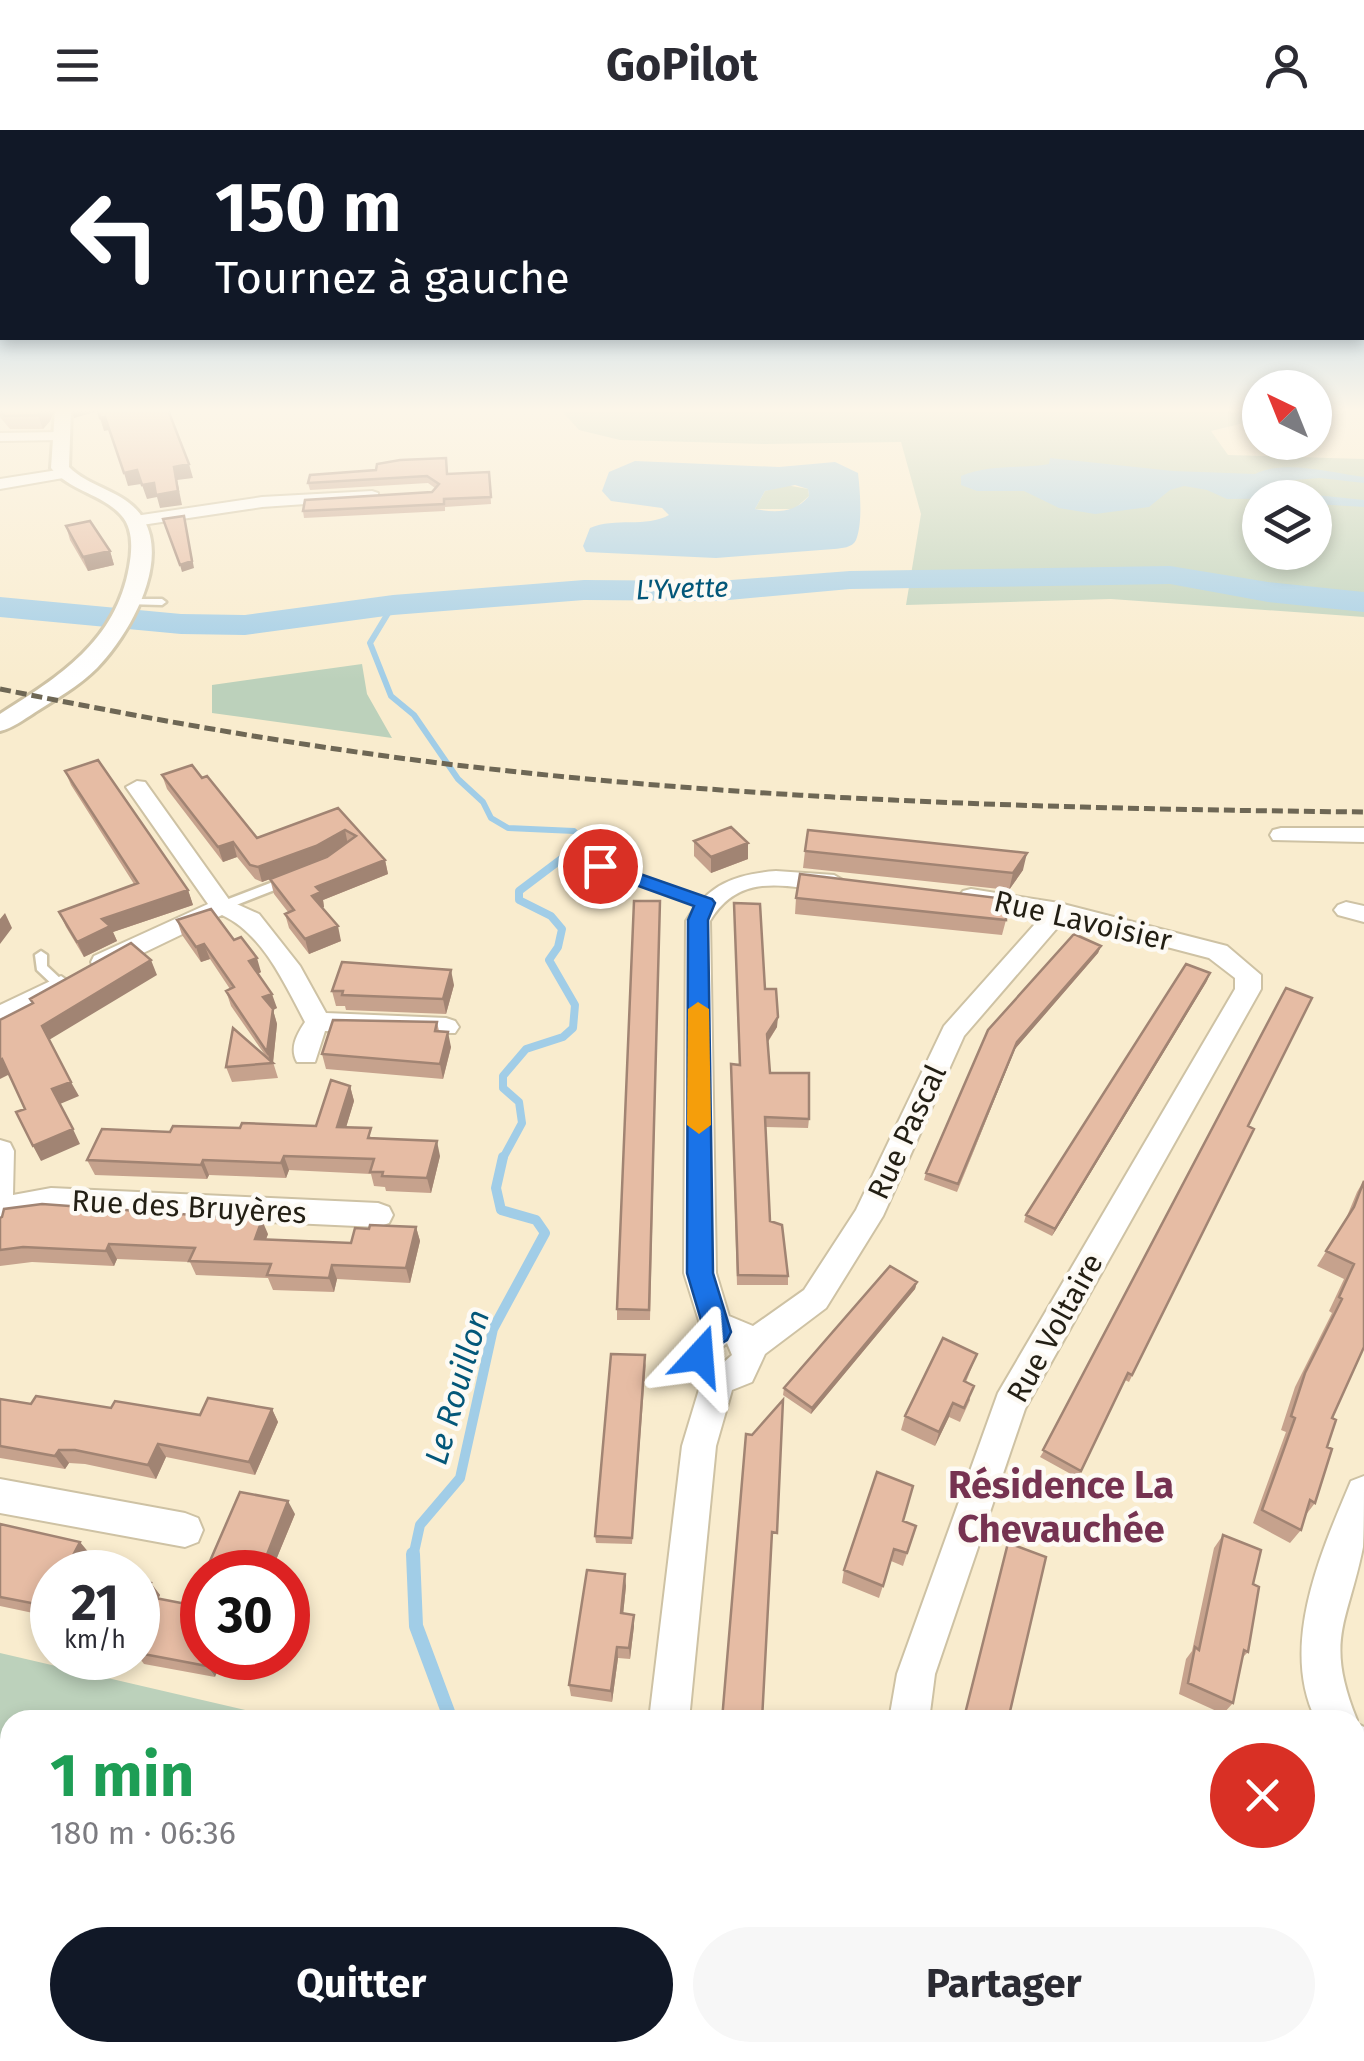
<!DOCTYPE html>
<html lang="fr">
<head>
<meta charset="utf-8">
<style>
  body { margin:0; font-family:"Fira Sans",sans-serif; background:#f7f7f7; color:#2b2b33; height:100vh; display:flex; flex-direction:column; font-size:38px; white-space:nowrap }
  * { box-sizing:border-box; margin:0 }
  p { font-size:32px; color:#7c7c81 }
  .icon { flex:none; width:55px; height:55px; fill:none; stroke:currentColor; stroke-width:2; stroke-linecap:round; stroke-linejoin:round }
  .map { position:relative; flex:1; overflow:hidden }
  .panel { position:absolute; left:0px; top:1580px; width:1365px; height:352px; display:flex; flex-direction:column; background:#fff; border-radius:30px 30px 0 0; box-shadow:0 5px 15px #0003 }
  .panel>* { flex:none }
  .top-card { position:absolute; left:0px; top:0px; width:1365px; height:210px; box-shadow:0 5px 15px #0003; background:#111827; color:#fff; overflow:hidden }
  .needle { width:65px; rotate:317deg }
  .fabs { position:absolute; left:1242px; top:240px; display:grid; gap:20px }
  .fabs a { display:grid; place-items:center; width:90px; height:90px; border-radius:50%; background:#fff; box-shadow:0 5px 15px #0003; font-size:50px }
  .speed { position:absolute; left:30px; top:1420px; display:flex; gap:20px; font-size:50px; font-weight:700; text-align:center }
  .speed>* { display:grid; place-content:center; width:130px; height:130px; border-radius:50%; background:#fff; box-shadow:0 5px 15px #0003; line-height:1 }
  .speed small { font-size:25px; font-weight:400 }
  .speed .limit { border:15px solid #d22; background:#fff; color:#111 }
  .pin { position:absolute; display:grid; place-items:center; width:85px; height:85px; color:#fff; margin:-42px; border:5px solid #fff; border-radius:50%; box-shadow:0 2px 10px #0007 }
  .me { position:absolute; width:110px; margin:-55px; rotate:19deg; stroke-linejoin:round; filter:drop-shadow(0 0 8px #0008) }
  .turn { display:flex; align-items:center; gap:35px; height:210px; padding:0 50px; font-size:45px }
  .turn .icon { width:130px; height:130px; stroke-width:2.5 }
  .turn b { display:block; font-size:70px; line-height:85px }
  .round { display:grid; place-items:center; flex:none; width:105px; height:105px; border-radius:52px; background:#f7f7f7 }
  .head { display:flex; align-items:center; justify-content:space-between; height:170px; padding:0 50px }
  h1 { font-size:60px; font-weight:700; line-height:75px; color:#1e9e55 }
  .action { display:flex; gap:20px; margin-top:auto; padding:20px 50px }
  .action a { flex:1; height:115px; border-radius:60px; background:#111827; color:#fff; font-size:40px; font-weight:700; line-height:115px; text-align:center }
  .action a+a { background:#f7f7f7; color:#2b2b33 }
  header { display:flex; justify-content:space-between; align-items:center; height:130px; padding:0 50px; background:#fff; font-size:45px; font-weight:700 }
  .map>svg:first-child { display:block }
  .green { fill:#bcd1bb; fill-rule:evenodd }
  .water { fill:#a1cde7; fill-rule:evenodd }
  .lines { fill:none; stroke-linecap:round; stroke-linejoin:round }
  .stream-far3 { stroke:#a1cde7; stroke-width:6 }
  .stream-far2 { stroke:#a1cde7; stroke-width:8 }
  .stream-far1 { stroke:#a1cde7; stroke-width:10 }
  .stream { stroke:#a1cde7; stroke-width:14 }
  .river { fill:#a1cde7; fill-rule:evenodd }
  .service-casing { stroke:#cec2a4; stroke-width:5 }
  .minor-casing { stroke:#cec2a4; stroke-width:4 }
  .tertiary-casing { stroke:#cec2a4; stroke-width:6 }
  .service { fill:#fff; fill-rule:evenodd }
  .minor { fill:#fff; fill-rule:evenodd }
  .tertiary { fill:#fff; fill-rule:evenodd }
  .rail { stroke:#6e6755; stroke-width:5; stroke-dasharray:11 5; stroke-linecap:butt }
  .wall { fill:#c6a28d }
  .shaded-wall { fill:#a18473 }
  .building { fill:#e6bca4; stroke:#a18473; stroke-width:2.5 }
  .route { fill:#1a73e8; stroke:#114b97; stroke-width:2.5 }
  .slow { fill:#f59e0b }
  .labels { text-anchor:middle; stroke-width:9; stroke-linejoin:round; paint-order:stroke }
  .far-water-label { font-size:28px; font-style:italic; fill:#035779; stroke:#fdfaf4 }
  .street-label { font-size:30px; fill:#231f14; stroke:#fdfaf4 }
  .water-label { font-size:32px; font-style:italic; fill:#035779; stroke:#fdfaf4 }
  .near-neighbourhood-label { font-size:38px; font-weight:bold; fill:#763351; stroke:#fdfaf4 }
</style>
</head>
<body>
<header><svg class="icon" aria-label="menu" viewBox="0 0 24 24"><path d="M4 6h16M4 12h16M4 18h16"/></svg>GoPilot<svg class="icon" aria-label="person" viewBox="0 0 24 24"><circle cx="12" cy="8" r="4"/><path d="M4 21q1-7 8-7t8 7"/></svg></header>
<div class="map">
<svg width="1364" height="1931" viewBox="0 0 1364 1931">
  <rect width="100%" height="100%" fill="#f9ecce"/>
  <path class="green" d="M561 280H1260V289L1211 301 1228 325 1364 329V487L1111 469 906 475 921 384 901 312 764 314 620 310 579 300ZM1260 368H1315V422H1260Z
    M786 355 808 359 809 366 794 379H755L765 361Z
    M362 534 367 564 392 608 212 583V555Z
    M0 1523 288 1590H10V1922L297 1923 291 1931H0Z"/>
  <path class="water" d="M1050 328 1173 341 1255 344C1283 329 1334 343 1364 347V353L1320 348 1281 351 1277 361 1364 370V377L1315 374V368L1227 369 1207 360 1184 356 1170 360 1149 377 1095 384 1059 378 1024 361H977L961 355V346C988 334 1020 339 1049 334Z
    M635 331 779 337 835 332 858 343C860 361 863 393 856 410 852 418 842 418 834 419L716 428 586 422 583 416 590 398C615 387 646 398 669 385L662 378 611 371 602 361 609 342ZM795 355 808 359 809 366C795 383 776 383 755 379L765 361Z"/>
  <g class="lines">
    <path class="stream-far3" d="M393 475 370 513 391 566 414 585 458 649 483 672 491 688 508 698 574 701 581 708 579 718"/>
    <path class="stream-far2" d="M502 1030 522 993 519 972 503 958V946L526 919 563 907 573 898 575 875 549 830 558 817 562 799 551 786 519 770V761L580 715"/>
    <path class="stream-far1" d="M413 1427 420 1395 460 1348 493 1199 545 1103 536 1090 501 1080 496 1058 503 1027"/>
    <path class="stream" d="M413 1424 416 1496 451 1590
      M313 1922 316 1931"/>
    <path class="river" d="M1170 436 1268 452 1364 462V482L1268 472 1170 454 850 459 718 471 584 470 393 485 245 505 181 504 0 487V467L181 484 245 485 393 465 584 450 718 451 850 441Z"/>
    <g class="service-casing">
      <path id="service" d="M128 469H162L166 472 162 475 125 474 124 472Z
        M601 732 709 770 711 773 705 777 701 776 597 738V734Z
        M286 747 292 751 290 754 226 779H218L216 776 218 773Z
        M41 821 47 825V836L64 852 66 855 64 858H56L37 840 35 825Z"/>
    </g>
    <g class="minor-casing">
      <path id="minor" d="M0 303 60 302 67 306 60 310 0 311Z
        M64 339 69 341V347L0 359V349Z
        M372 361 378 363V369L262 377 135 396 127 391 135 386 262 367Z
        M137 651 145 652 230 771 259 784 300 836 326 883 446 888 455 891 459 897 455 903 325 901 315 932H297C289 918 297 904 305 892 284 853 263 804 222 785L112 838H94L91 832 94 826 208 774 126 657Z
        M1281 698H1364V712L1273 710 1270 705 1273 700Z
        M776 741 834 745 846 752C822 777 750 724 710 791L716 1143 729 1186 753 1196 804 1160 856 1080 944 896 1042 786 963 771 959 766 963 761 971 759 1059 773 1227 816 1261 845V859L1025 1279 935 1544 929 1590H889L897 1544 998 1263 1235 859V848L1209 828 1064 790 964 906 883 1086 826 1178 765 1224 752 1252 732 1260 716 1316 689 1590H649L682 1316 701 1253 693 1244 685 1223 700 1194 684 1143 686 791C708 755 734 744 776 741ZM727 1213 732 1225 724 1232 718 1228V1221Z
        M1346 772 1364 776V792L1338 785 1334 780 1338 775Z
        M61 846 74 855 70 861 0 895V875Z
        M0 1010 10 1013 14 1021 13 1065 51 1058 378 1073 389 1077 393 1085 389 1093 378 1097 51 1082 0 1091Z
        M1364 1346C1364 1369 1364 1395 1363 1417 1348 1493 1324 1509 1357 1590L1356 1593 1364 1597V1641L1355 1638V1590H1316C1279 1516 1321 1422 1351 1351Z
        M0 1349 185 1383 198 1388 203 1400 198 1412 185 1417 0 1383Z
        M1355 1880 1364 1882V1928L1346 1922H1355Z
        M540 1922H587L584 1931H537Z
        M838 1922H884V1931H838Z
        M1037 1922H1083V1931H1037Z"/>
    </g>
    <g class="tertiary-casing">
      <path id="tertiary" d="M55 280H71L69 337C91 359 128 361 144 390 169 435 129 505 97 538 79 556 56 569 34 583 23 590 13 598 0 601V584C59 547 116 511 129 437 132 421 134 399 121 385 102 364 70 361 51 338Z"/>
    </g>
    <use href="#service" class="service"/>
    <use href="#minor" class="minor"/>
    <use href="#tertiary" class="tertiary"/>
    <path class="rail" d="M0 559C169 593 337 623 509 641 793 672 1078 679 1364 682"/>
  </g>
  <path class="wall" d="M0 280H54L50 291 43 299H10L0 287Z
    M376 340 448 344 489 342 491 374 445 377V381L304 388 303 381 432 362 435 358 428 353 310 360 308 353Z
    M66 396 110 421 114 435 88 441 70 410Z
    M65 641 188 760 193 775 113 802 117 811 84 827 66 797 59 782 134 754 71 655Z
    M162 645 257 708 338 678 385 730 388 744 323 770 324 777 322 778 341 811 309 824 289 798 285 784 288 782 274 764 270 749 262 752 255 749 237 727 223 732 167 659Z
    M694 711 748 729 711 743 694 726Z
    M805 721 1023 740 1009 760 803 738Z
    M796 768 1006 790 1002 805 795 784Z
    M660 771 650 1190H617V1179Z
    M734 773 777 897 768 912 770 943 809 989 808 998 766 997 770 1091 788 1146V1155H737L731 944 739 935Z
    M177 790 234 810 261 842 258 844 277 878 273 880 277 894 273 932 278 948 232 952 226 937 265 925 231 876 226 861 230 859 210 829 201 832 182 805Z
    M1101 816 1098 823 1015 919 957 1062 924 1050 926 1043 988 900Z
    M1207 851 1052 1106 1024 1092 1026 1085Z
    M454 855 446 884 346 880 345 876H336L332 861Z
    M437 892 439 901 451 917 443 949 326 939 322 924Z
    M350 956 354 971 346 997 374 1008 440 1026 431 1063 386 1061 385 1057 374 1056 371 1044 289 1040 286 1048 209 1045 207 1049 95 1045 87 1030 170 1002 316 996Z
    M1248 996 1254 999 1129 1252 1125 1250 1078 1348 1040 1327Z
    M1364 1050 1327 1317 1315 1373 1305 1386 1301 1400 1290 1413 1253 1393 1286 1302 1281 1300 1295 1257 1332 1183 1329 1181 1344 1149 1317 1136 1345 1091 1357 1062Z
    M0 1088 268 1104 266 1109 351 1113 369 1099 416 1097 420 1111 410 1153 337 1149 334 1162 273 1160 268 1148 196 1145 190 1132 117 1129 114 1136 32 1132 0 1136Z
    M917 1152 915 1159 811 1284 783 1265 784 1258Z
    M977 1224 966 1252 970 1270 960 1292 949 1287 935 1316 901 1300 905 1286Z
    M646 1232 632 1414 596 1413 595 1406Z
    M0 1269 31 1274 200 1285 272 1279 278 1292 255 1345 166 1327 156 1349 85 1334 69 1333 65 1339 0 1328Z
    M295 1384 271 1442H218L210 1431Z
    M903 1391 916 1396 903 1436 891 1431 879 1468 842 1453 844 1440Z
    M0 1394 90 1424 52 1442V1487L0 1476Z
    M1223 1405 1253 1454 1248 1522 1243 1527 1233 1573 1223 1584 1179 1564 1186 1529 1192 1521 1214 1418Z
    M1008 1413V1590H963L1006 1419Z
    M138 1443 144 1452 151 1453 160 1465 158 1469 215 1547 144 1534 138 1526Z
    M626 1456 623 1484 634 1485V1496L630 1529 618 1528 612 1572 571 1566 569 1555Z"/>
  <path class="shaded-wall" d="M44 280H54L50 291 43 299 38 285Z
    M72 280H97L98 281 74 288Z
    M105 287 109 300 104 301 100 288Z
    M189 334 193 348 177 350 182 375 160 378 157 367 147 369 142 355 154 353 174 337Z
    M137 340 141 354 128 356 124 343Z
    M184 386 194 438 182 442 180 435Z
    M110 421 114 435 88 441 83 427Z
    M345 700 348 715 319 731 262 752 258 737Z
    M233 712 237 727 223 732 218 717Z
    M748 713V729L711 743V727Z
    M1027 723 1023 740 1009 760 1013 743Z
    M385 730 388 744 323 770 324 777 316 780 312 766 316 757Z
    M188 760 193 775 113 802 117 811 84 827 77 812 102 789Z
    M5 783 12 798 0 814V789Z
    M338 796 341 811 309 824 305 809Z
    M204 814 210 829 201 832 196 817Z
    M1101 816 1098 823 1015 919 957 1062 1017 912Z
    M257 828 261 842 254 846 249 831Z
    M151 830 157 845 49 910 42 896Z
    M451 840 454 855 446 884 443 869Z
    M1210 843 1207 851 1052 1106 1055 1099Z
    M272 864 277 878 273 880 277 894 273 933H271L267 922 263 867Z
    M778 887 777 897 766 914 767 904Z
    M448 902 451 917 443 949 440 934Z
    M2 929 10 944 0 949V930Z
    M71 952 79 966 60 974 52 959Z
    M350 956 354 971 342 1011 337 997Z
    M73 999 80 1014 41 1031 33 1016Z
    M437 1011 440 1026 431 1063 427 1048Z
    M284 1026 289 1040 286 1048 281 1033Z
    M203 1030 209 1045 207 1049 201 1035Z
    M262 1090 268 1104 261 1123 255 1109Z
    M416 1097 420 1111 410 1153 406 1138Z
    M109 1114 117 1129 114 1136 106 1121Z
    M332 1135 337 1149 334 1162 329 1148Z
    M917 1152 915 1159 811 1284 812 1278Z
    M953 1273 949 1287 935 1316 939 1302Z
    M272 1279 278 1292 255 1345 249 1332Z
    M158 1314 166 1327 156 1349 148 1335Z
    M59 1320 69 1333 65 1339 55 1326Z
    M288 1371 295 1384 271 1442H262L261 1440Z
    M80 1412 90 1424 81 1442 70 1431Z
    M625 1444 626 1456 622 1495 621 1483Z
    M151 1453 160 1465 154 1478 145 1466Z
    M634 1485V1496L630 1529 629 1518Z
    M617 1517 618 1528 612 1572 611 1561Z
    M210 1528H223L215 1547 207 1536Z
    M491 1922H497L493 1931H487Z"/>
  <path class="building" d="M0 280H44L38 285 5 286Z
    M98 280H168L189 334 174 337 178 361 156 365 154 353 142 355 137 340 124 343 105 287 100 288Z
    M446 328 447 344 489 342 491 367 444 369V374L303 381 305 370 432 362 439 354 427 346 308 353 310 345 376 340 377 334 400 330Z
    M184 386 192 431 180 435 163 389Z
    M90 391 110 421 83 427 66 396Z
    M98 630 188 760 102 789 110 796 77 812 59 782 138 753 65 641Z
    M192 635 202 648 207 646 257 708 338 678 385 730 316 757 321 762 312 766 338 796 305 809 285 784 294 780 270 749 327 727 356 706 345 700 316 716 258 737 250 735 233 712 218 717 162 645Z
    M731 697 748 713 711 727 694 711Z
    M808 700 1027 723 1013 743 805 721Z
    M800 744 1006 769V790L796 768Z
    M634 771H660L649 1180 617 1179Z
    M734 773 760 774 765 859H776L778 887 767 904 770 943H809V989L765 987 770 1091 782 1095 788 1146 738 1145 731 934 740 935Z
    M211 779 234 810 241 807 257 828 249 831 272 864 263 867 273 879 267 922 226 861 234 857 204 814 196 817 177 790Z
    M1074 804 1101 816 1017 912 958 1054 926 1043 988 900Z
    M131 813 151 830 42 896 71 952 52 959 73 999 33 1016 16 982 25 979 2 929 0 930V890L33 873 30 869Z
    M342 832 451 840 443 869 342 865 343 861H332Z
    M1186 834 1210 843 1055 1099 1026 1085Z
    M1286 858 1312 868 1248 996 1254 999 1132 1245 1128 1243 1081 1341 1043 1320Z
    M333 890 437 892 435 901 448 902 440 934 322 924Z
    M233 898 273 933 226 937Z
    M331 950 350 956 337 997 371 998 368 1008 437 1011 427 1048 382 1046 383 1042H370L374 1029 284 1026 281 1033 203 1030 201 1035 87 1030 102 999 170 1002 173 996 240 998 242 993 316 996Z
    M1364 1051V1217L1332 1288 1336 1290 1327 1317 1332 1319 1315 1373 1310 1370 1301 1400 1262 1380 1295 1288 1291 1286 1305 1243 1342 1169 1339 1167 1354 1134 1326 1121 1354 1077Z
    M42 1074 262 1090 255 1109 351 1113 355 1098 369 1099 370 1095 416 1097 406 1138 332 1135 329 1148 267 1145 271 1134 189 1131 195 1118 109 1114 106 1121 23 1117 0 1120V1088L2 1087 4 1079Z
    M890 1136 917 1152 812 1278 784 1258Z
    M943 1208 977 1224 964 1251 974 1256 964 1278 953 1273 939 1302 905 1286Z
    M611 1224 645 1225 632 1408 595 1406Z
    M36 1266 111 1278 115 1271 200 1285 208 1268 272 1279 249 1332 158 1314 148 1335 75 1320H59L55 1326 0 1316V1269L31 1274Z
    M783 1270 777 1403 772 1402 762 1590H722L746 1304 752 1305Z
    M877 1342 913 1356 903 1391 916 1396 907 1423 894 1419 883 1456 844 1440Z
    M240 1362 288 1371 261 1440 210 1431Z
    M0 1394 80 1412 70 1431 137 1442H52V1477L0 1467Z
    M1223 1405 1261 1420 1253 1454 1259 1457 1248 1522 1244 1520 1233 1573 1188 1553 1195 1517 1199 1520Z
    M1008 1413 1046 1427 1008 1590H979L965 1584Z
    M587 1440 625 1444 621 1483 634 1485 629 1518 617 1517 611 1561 569 1555Z
    M138 1451 151 1453 145 1466 202 1477V1528H210L207 1536 138 1523 139 1511H138Z
    M390 1922H491L487 1931H385Z
    M643 1922H705L701 1931H639Z
    M935 1922H985L984 1931H934Z"/>
  <linearGradient id="sky" x2="0" y2="1"><stop stop-color="#8bbee8"/><stop offset="0.51" stop-color="#fcf6e9"/><stop offset="1" stop-color="#fcf6e9" stop-opacity="0"/></linearGradient>
  <rect width="1364" height="550" fill="url(#sky)"/>
  <path class="route" d="M600 730 712 769 715 773 708 790 713 1143 731 1202 727 1210 715 1217 709 1235 700 1238 690 1235 686 1226 694 1202 703 1197 687 1143 688 790 694 776 594 740 591 736Z"/>
  <path class="slow" d="M698 872 709 879 711 995 699 1004 687 995 688 879Z"/>
  <g class="labels">
    <g class="far-water-label">
      <text transform="translate(682 458) rotate(-2)" y="10">L'Yvette</text>
    </g>
    <g class="street-label">
      <text transform="translate(1083 791) rotate(13)" y="10">Rue Lavoisier</text>
      <text transform="translate(907 1002) rotate(-65)" y="10">Rue Pascal</text>
      <text transform="translate(189 1077) rotate(3)" y="10">Rue des Bruyères</text>
      <text transform="translate(1055 1198) rotate(-61)" y="10">Rue Voltaire</text>
    </g>
    <g class="water-label">
      <text transform="translate(457 1257) rotate(-74)" y="11">Le Rouillon</text>
    </g>
    <g class="near-neighbourhood-label">
      <text x="1061" y="1368">Résidence La<tspan x="1061" dy="44">Chevauchée</tspan></text>
    </g>
  </g>
</svg>
<div class="fabs">
<a><svg class="needle" viewBox="-14 -14 28 28"><path d="M0-13l5 13h-10z" fill="#e53935"/><path d="M0 13l5-13h-10z" fill="#7c7c81"/></svg></a>
<a><svg class="icon" aria-label="layers" viewBox="0 0 24 24"><path d="M12 4l9 5-9 5-9-5zM3 14l9 5 9-5"/></svg></a>
</div>
<div class="speed"><div>21<small>km/h</small></div><div class="limit">30</div></div>
<div class="pin" style="left:600px;top:736px;background:#d93025"><svg class="icon" aria-label="arrive" viewBox="0 0 24 24"><path d="M6 21V4h12l-3 4 3 4H6"/></svg></div>
<svg class="me" style="left:700px;top:1226px" viewBox="-20 -20 40 40"><path d="M0-17L14 15 0 8-14 15z" fill="#1a73e8" stroke="#fff" stroke-width="4"/></svg>
<div class="top-card">
<div class="turn"><svg class="icon" aria-label="left" viewBox="0 0 24 24"><path d="M17 20v-9H6M10 6l-5 5 5 5"/></svg><div><b>150 m</b>Tournez à gauche</div></div>
</div>
<section class="panel">
<div class="head"><div><h1>1 min</h1><p>180 m · 06:36</p></div><a class="round" style="background:#d93025;color:#fff"><svg class="icon" aria-label="close" viewBox="0 0 24 24"><path d="M6 6l12 12M18 6L6 18"/></svg></a></div>
<div class="action"><a>Quitter</a><a>Partager</a></div>
</section>
</div>
</body>
</html>
